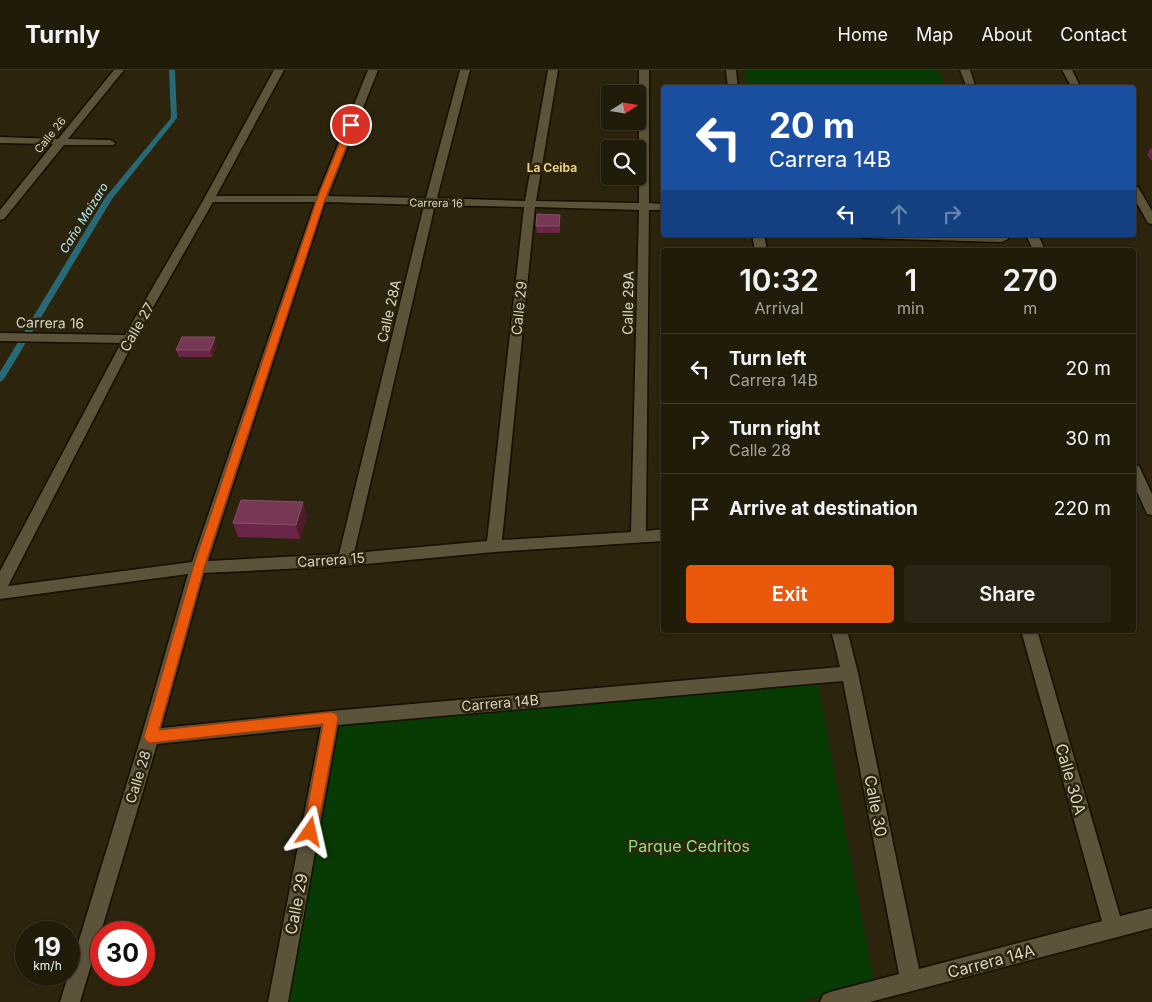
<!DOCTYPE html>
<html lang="en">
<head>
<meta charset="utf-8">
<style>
  body { margin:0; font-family:Inter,sans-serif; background:#292413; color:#f1f3f6; height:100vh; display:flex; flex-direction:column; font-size:19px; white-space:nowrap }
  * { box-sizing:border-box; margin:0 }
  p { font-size:16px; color:#a2a19c }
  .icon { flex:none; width:28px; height:28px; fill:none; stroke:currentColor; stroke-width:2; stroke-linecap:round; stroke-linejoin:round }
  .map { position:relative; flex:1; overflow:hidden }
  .sheet { position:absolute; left:661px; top:178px; width:475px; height:385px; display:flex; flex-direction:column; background:#211b0a; border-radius:5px; box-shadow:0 1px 4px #0004,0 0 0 1px #3e392b }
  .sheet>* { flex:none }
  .banner { position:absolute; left:661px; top:15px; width:475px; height:152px; border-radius:5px; box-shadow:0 1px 4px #0004,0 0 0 1px #3e392b; background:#1a4fa0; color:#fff; overflow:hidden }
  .needle { width:32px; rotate:78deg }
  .controls { position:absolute; left:601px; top:15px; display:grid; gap:10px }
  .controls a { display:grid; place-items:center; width:45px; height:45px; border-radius:5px; background:#211b0a; box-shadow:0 1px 4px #0004,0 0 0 1px #3e392b; font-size:25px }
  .speed { position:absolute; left:15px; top:851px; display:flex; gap:10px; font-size:25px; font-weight:700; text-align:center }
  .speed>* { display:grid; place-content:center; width:65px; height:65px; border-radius:50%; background:#211b0a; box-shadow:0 1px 4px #0004,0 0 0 1px #3e392b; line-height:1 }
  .speed small { font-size:12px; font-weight:400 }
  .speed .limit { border:8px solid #d22; background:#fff; color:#111 }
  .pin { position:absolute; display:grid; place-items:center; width:42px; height:42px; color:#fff; margin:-21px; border:2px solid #fff; border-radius:50%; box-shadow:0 1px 5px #0007 }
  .me { position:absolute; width:55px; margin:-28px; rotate:11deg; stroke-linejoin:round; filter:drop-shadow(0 0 4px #0008) }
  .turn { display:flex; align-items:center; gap:18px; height:105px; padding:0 25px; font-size:22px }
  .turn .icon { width:65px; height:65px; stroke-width:2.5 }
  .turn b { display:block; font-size:35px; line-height:42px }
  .lanes { display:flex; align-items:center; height:48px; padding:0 25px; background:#0003; justify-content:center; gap:25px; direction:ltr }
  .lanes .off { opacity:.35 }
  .eta { display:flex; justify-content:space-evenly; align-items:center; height:85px; text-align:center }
  .eta b { font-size:30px; font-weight:600; line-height:35px }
  .button { display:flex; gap:10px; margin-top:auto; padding:10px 25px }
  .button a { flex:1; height:58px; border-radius:5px; background:#ea580c; color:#fff; font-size:20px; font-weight:600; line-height:58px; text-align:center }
  .button a+a { background:#292413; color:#f1f3f6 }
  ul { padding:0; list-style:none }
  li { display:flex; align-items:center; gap:15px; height:70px; padding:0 25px; border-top:1px solid #3e392b }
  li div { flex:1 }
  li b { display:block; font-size:19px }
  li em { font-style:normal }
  header { display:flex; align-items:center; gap:30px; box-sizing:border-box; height:70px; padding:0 25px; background:#211b0a; border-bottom:1px solid #3e392b }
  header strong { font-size:24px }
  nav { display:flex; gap:28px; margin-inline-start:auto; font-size:18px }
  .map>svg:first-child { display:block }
  .green { fill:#083a04 }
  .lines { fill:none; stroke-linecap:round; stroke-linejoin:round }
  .stream { fill:#286977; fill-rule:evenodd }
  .service-casing { stroke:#140d00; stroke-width:3 }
  .minor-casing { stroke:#140d00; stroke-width:3 }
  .service { fill:#5c533b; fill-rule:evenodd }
  .minor { fill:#5c533b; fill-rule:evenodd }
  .wall { fill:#6b2548 }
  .shaded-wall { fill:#4d1d2b }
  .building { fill:#773856; stroke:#865068 }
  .route { fill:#ea580c; stroke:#983908 }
  .labels { text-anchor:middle; stroke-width:5; stroke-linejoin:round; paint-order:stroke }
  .far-street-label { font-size:11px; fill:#d9d4c6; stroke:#2c240d }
  .far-neighbourhood-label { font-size:12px; font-weight:bold; fill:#e9ce82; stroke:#2c240d }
  .far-water-label { font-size:12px; font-style:italic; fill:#b4eaf6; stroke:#2c240d }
  .street-label { font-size:14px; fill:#d9d4c6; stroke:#2c240d }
  .near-street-label { font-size:16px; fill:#d9d4c6; stroke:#2c240d }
  .near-park-label { font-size:16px; fill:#8ede85; stroke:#2c240d }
</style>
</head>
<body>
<header>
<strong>Turnly</strong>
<nav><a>Home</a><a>Map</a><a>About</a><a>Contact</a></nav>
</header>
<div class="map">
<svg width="1152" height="932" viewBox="0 0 1152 932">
  <rect width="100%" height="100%" fill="#2c240d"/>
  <path class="green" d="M745 0H938L947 17H747Z
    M817 608 874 912 799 932H281L335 652Z"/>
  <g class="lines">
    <path class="stream" d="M169 0H175L177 48 112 129 4 309 0 312V302L105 128 171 48Z"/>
    <g class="service-casing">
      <path id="service" d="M857 165H1007L1008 169 1002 172 863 168Z"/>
    </g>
    <g class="minor-casing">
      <path id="minor" d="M114 0H124L68 69 110 70 115 73 114 75H64L4 149 0 150V140L53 74 0 73V67L58 69Z
        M274 0H284L216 126H317L368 0H378L328 126 426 128 460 0H470L437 128 525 131 548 0H558L536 131 639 133V0H649V133L664 134V140H649L646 461 664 459V471L494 482 345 496 204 503 161 658 331 641 840 597 831 560H847L858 603 919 899 1102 851 1021 560H1037L1120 846 1152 838V858L870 932H820L823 925 830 922 899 904 843 611 338 655 288 932H268L321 657 157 674 80 932H60L141 667 188 504 0 529V501L121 273 0 271V263L125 265 204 129ZM213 132H315L192 492 8 516 135 269ZM325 132 424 135 339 484 208 491ZM435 135 524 137 487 471 354 483ZM535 137 639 140 631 462 502 470Z
        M726 0H736L738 18H728Z
        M960 0H970L976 18H967Z
        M1062 0H1072L1081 18H1072Z
        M1134 116 1138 117 1152 141V154L1148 153 1134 128Z
        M752 165H764L767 180H755Z
        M1026 165H1038L1045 180H1033Z
        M1134 395 1139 396 1152 424V445L1147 444 1134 415Z"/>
    </g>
    <use href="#service" class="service"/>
    <use href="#minor" class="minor"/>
  </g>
  <path class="wall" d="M1150 78H1152V91L1147 85Z
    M560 145V163H537L536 156Z
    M217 274 212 287H179L176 280Z
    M307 446 300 469 238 467 233 453Z"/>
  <path class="shaded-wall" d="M215 267 217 274 212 287 210 280Z
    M303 432 307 446 300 469 296 455Z"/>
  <path class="building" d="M537 144 560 145 559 156H536Z
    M182 267H215L210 280H176Z
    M241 430 303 432 296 455 233 453Z"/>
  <path class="route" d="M351 53 355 55 325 129 204 498 159 660 331 642 336 644 338 648 317 762 315 766 310 768 305 766 303 762 323 654 150 673 146 671 144 667 193 498 317 129 347 55Z"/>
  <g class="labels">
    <g class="far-street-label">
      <text transform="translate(50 65) rotate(-51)" y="4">Calle 26</text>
      <text transform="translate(436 133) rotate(1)" y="4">Carrera 16</text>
    </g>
    <g class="far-neighbourhood-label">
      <text x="552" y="102">La Ceiba</text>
    </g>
    <g class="far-water-label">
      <text transform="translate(84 148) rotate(-58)" y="4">Caño Maizaro</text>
    </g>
    <g class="street-label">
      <text transform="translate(628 233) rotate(-89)" y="5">Calle 29A</text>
      <text transform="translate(519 238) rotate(-84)" y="5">Calle 29</text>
      <text transform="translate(389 241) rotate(-77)" y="5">Calle 28A</text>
      <text transform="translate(50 253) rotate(1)" y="5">Carrera 16</text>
      <text transform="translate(137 257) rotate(-60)" y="5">Calle 27</text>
      <text transform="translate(331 490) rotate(-4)" y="5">Carrera 15</text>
      <text transform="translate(500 633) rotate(-5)" y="5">Carrera 14B</text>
      <text transform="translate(138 707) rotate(-73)" y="5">Calle 28</text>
    </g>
    <g class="near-street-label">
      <text transform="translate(1071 709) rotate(74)" y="6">Calle 30A</text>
      <text transform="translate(876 736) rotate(79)" y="6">Calle 30</text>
      <text transform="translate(296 834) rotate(-79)" y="6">Calle 29</text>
      <text transform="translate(991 891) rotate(-15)" y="6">Carrera 14A</text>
    </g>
    <g class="near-park-label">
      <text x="689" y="782">Parque Cedritos</text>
    </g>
  </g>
</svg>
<div class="controls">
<a><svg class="needle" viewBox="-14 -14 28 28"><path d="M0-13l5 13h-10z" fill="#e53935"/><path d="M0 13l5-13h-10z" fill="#a2a19c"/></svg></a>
<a><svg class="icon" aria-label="search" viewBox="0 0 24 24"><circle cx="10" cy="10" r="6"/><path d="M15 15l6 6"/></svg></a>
</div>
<div class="speed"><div>19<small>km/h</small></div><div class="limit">30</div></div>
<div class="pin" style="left:351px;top:55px;background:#d93025"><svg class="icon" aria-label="arrive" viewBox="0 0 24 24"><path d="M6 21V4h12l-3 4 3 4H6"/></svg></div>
<svg class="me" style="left:310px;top:762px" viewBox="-20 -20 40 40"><path d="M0-17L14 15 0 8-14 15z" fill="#ea580c" stroke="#fff" stroke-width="4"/></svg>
<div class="banner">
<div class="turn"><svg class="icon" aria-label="left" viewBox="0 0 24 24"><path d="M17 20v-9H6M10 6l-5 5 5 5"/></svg><div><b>20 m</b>Carrera 14B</div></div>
<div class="lanes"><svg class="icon" aria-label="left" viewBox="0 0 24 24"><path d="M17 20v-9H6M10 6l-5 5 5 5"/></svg><svg class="icon off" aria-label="ahead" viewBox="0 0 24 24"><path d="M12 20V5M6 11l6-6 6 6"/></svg><svg class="icon off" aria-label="right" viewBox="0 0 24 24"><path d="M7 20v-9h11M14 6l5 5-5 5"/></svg></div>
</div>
<section class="sheet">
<div class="eta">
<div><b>10:32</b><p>Arrival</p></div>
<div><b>1</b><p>min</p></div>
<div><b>270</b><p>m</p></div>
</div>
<ul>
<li><svg class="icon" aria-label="left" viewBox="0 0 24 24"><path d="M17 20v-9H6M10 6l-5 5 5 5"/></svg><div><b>Turn left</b><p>Carrera 14B</p></div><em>20 m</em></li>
<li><svg class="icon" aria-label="right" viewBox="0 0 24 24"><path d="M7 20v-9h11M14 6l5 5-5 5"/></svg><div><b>Turn right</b><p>Calle 28</p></div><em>30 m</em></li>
<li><svg class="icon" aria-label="arrive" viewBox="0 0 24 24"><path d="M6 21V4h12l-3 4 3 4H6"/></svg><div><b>Arrive at destination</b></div><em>220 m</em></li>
</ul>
<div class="button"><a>Exit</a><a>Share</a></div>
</section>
</div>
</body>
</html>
